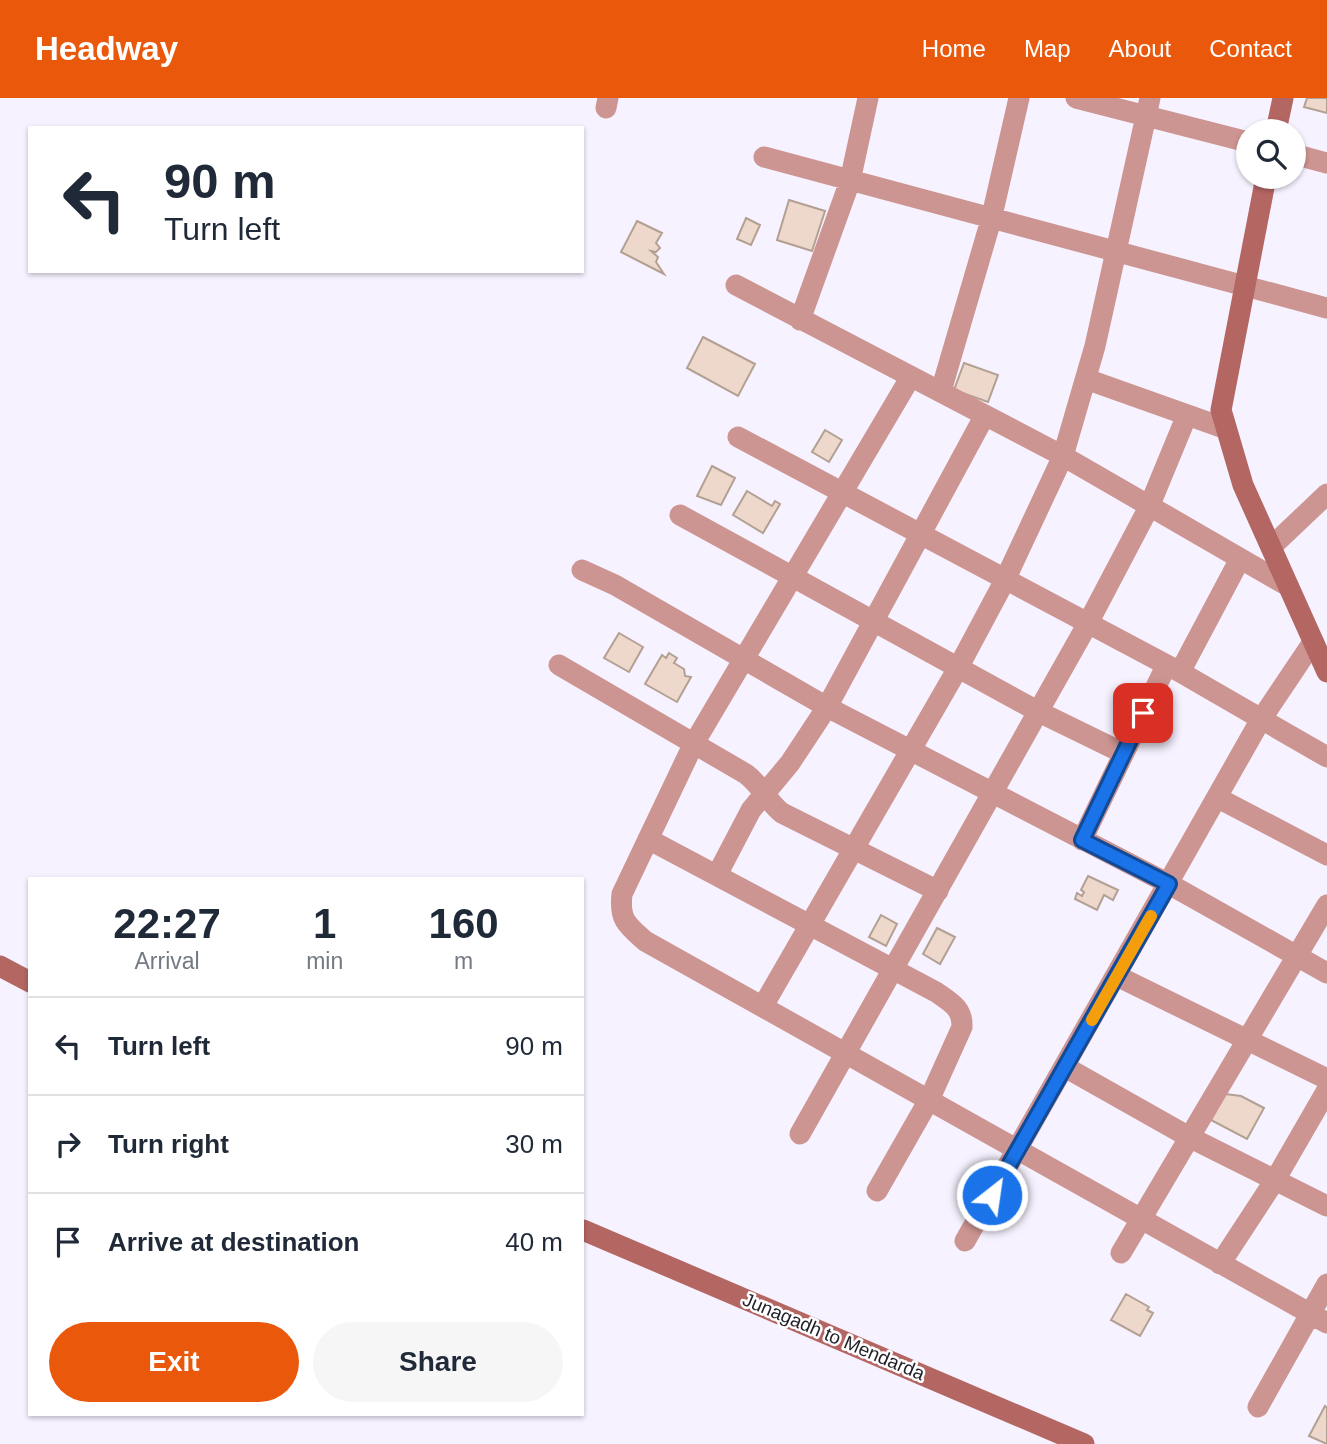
<!DOCTYPE html>
<html lang="en">
<head>
<meta charset="utf-8">
<style>
  body { margin:0; font-family:Arial,sans-serif; background:#f6f6f7; color:#1f2937; height:100vh; display:flex; flex-direction:column; font-size:26px; white-space:nowrap }
  * { box-sizing:border-box; margin:0 }
  p { font-size:23px; color:#747a83 }
  .icon { flex:none; width:38px; height:38px; fill:none; stroke:currentColor; stroke-width:2; stroke-linecap:round; stroke-linejoin:round }
  .map { position:relative; flex:1; overflow:hidden }
  .sheet { position:absolute; left:28px; top:779px; width:556px; height:539px; display:flex; flex-direction:column; background:#fff; border-radius:0px; box-shadow:0 2px 5px #0004 }
  .sheet>* { flex:none }
  .top-card { position:absolute; left:28px; top:28px; width:556px; height:147px; border-radius:0px; box-shadow:0 2px 5px #0004; background:#fff; color:#1f2937; overflow:hidden }
  .controls { position:absolute; left:1236px; top:21px; display:grid; gap:14px }
  .controls a { display:grid; place-items:center; width:70px; height:70px; border-radius:50%; background:#fff; box-shadow:0 2px 5px #0004; font-size:35px }
  .pin { position:absolute; display:grid; place-items:center; width:60px; height:60px; color:#fff; margin:-30px; border-radius:14px; box-shadow:0 4px 10px #0006 }
  .me { position:absolute; width:77px; margin:-38px; rotate:30deg; stroke-linejoin:round; filter:drop-shadow(0 0 5px #0008) }
  .turn { display:flex; align-items:center; gap:24px; height:147px; padding:0 21px; font-size:32px }
  .turn .icon { width:91px; height:91px; stroke-width:2.5 }
  .turn b { display:block; font-size:49px; line-height:60px }
  .eta { display:flex; justify-content:space-evenly; align-items:center; height:119px; text-align:center }
  .eta b { font-size:42px; font-weight:800; line-height:49px }
  .button { display:flex; gap:14px; margin-top:auto; padding:14px 21px }
  .button a { flex:1; height:80px; border-radius:42px; background:#ea580c; color:#fff; font-size:28px; font-weight:800; line-height:80px; text-align:center }
  .button a+a { background:#f6f6f7; color:#1f2937 }
  ul { padding:0; list-style:none }
  li { display:flex; align-items:center; gap:21px; height:98px; padding:0 21px; border-top:2px solid #e0e1e3 }
  li div { flex:1 }
  li b { display:block; font-size:26px }
  li em { font-style:normal }
  header { display:flex; align-items:center; gap:42px; box-sizing:border-box; height:98px; padding:0 35px; background:#ea580c; color:#fff }
  header strong { font-size:33px }
  nav { display:flex; gap:38px; margin-inline-start:auto; font-size:24px }
  .map>svg:first-child { display:block }
  .building { fill:#edd8cb; stroke:#b3a093; stroke-width:2 }
  .lines { fill:none; stroke-linecap:round; stroke-linejoin:round }
  .street { stroke:#cd9592; stroke-width:21 }
  .secondary { stroke:#b46663; stroke-width:21 }
  .route-casing { stroke:#114b97; stroke-width:18 }
  .route { stroke:#1a73e8; stroke-width:12 }
  .slow { stroke:#f59e0b; stroke-width:12 }
  .labels { text-anchor:middle; stroke-width:5; stroke-linejoin:round; paint-order:stroke }
  .street-label { font-size:19px; fill:#211f27; stroke:#fff }
</style>
</head>
<body>
<header>
<strong>Headway</strong>
<nav><a>Home</a><a>Map</a><a>About</a><a>Contact</a></nav>
</header>
<div class="map">
<svg width="1327" height="1346" viewBox="0 0 1327 1346">
  <rect width="100%" height="100%" fill="#f6f2ff"/>
  <path class="building" d="M1307 0H1327V15L1304 9Z
    M789 102 825 113 812 153 777 142Z
    M746 120 760 127 751 147 737 141Z
    M637 123 662 135 656 145 660 150 656 154 651 153 658 159 656 164 664 176 621 154Z
    M703 239 755 266 738 298 687 270Z
    M964 265 998 277 988 304 954 292Z
    M825 332 842 342 829 364 812 354Z
    M712 368 735 380 721 407 697 398Z
    M747 393 772 408 775 403 780 406 763 435 733 417Z
    M619 535 643 549 629 574 604 560Z
    M669 555 677 560 674 565 684 571 685 578 691 579 677 604 645 586 662 557 666 560Z
    M1088 778 1118 792 1113 802 1104 797 1097 812 1075 801 1077 795 1082 798 1084 794 1081 792Z
    M881 817 897 826 886 848 869 839Z
    M937 830 955 839 940 866 923 856Z
    M1225 996 1241 998 1264 1010 1247 1041 1211 1022Z
    M1126 1196 1149 1209 1147 1212 1153 1215 1140 1238 1111 1222Z
    M1325 1308 1327 1310V1346L1309 1338Z"/>
  <g class="lines">
    <path class="street" d="M1076 0 1248 44
      M606 10 608 0
      M1293 56 1327 65
      M764 59 1327 210
      M736 187 1063 358 1288 488
      M800 222 850 83 868 0
      M910 280 693 647 622 796C619 822 627 827 645 843L1327 1225
      M1086 281 1224 330
      M941 293 991 122 1019 0
      M738 339 1180 574 1327 659
      M680 417 1039 614 1123 655
      M1271 449 1327 396
      M582 472 615 487 827 609 1169 786 1327 875
      M559 567 746 676C761 687 767 703 782 715L938 793
      M1180 574 1240 461
      M1218 700 1327 757
      M648 741 936 894C950 904 963 910 962 929L930 1000 877 1093
      M1082 742 1166 568
      M717 777 751 712 790 665 827 609 985 317
      M1117 878 1327 981
      M763 908 958 570 1005 482 1063 358 1095 248 1150 0
      M1065 969 1189 1039 1327 1108
      M800 1036 1087 527 1149 409 1187 317
      M965 1143 1260 623 1313 544
      M1121 1155 1327 807
      M1220 1166 1275 1082 1327 992
      M1258 1309 1327 1186"/>
    <path class="secondary" d="M1276 33 1283 0
      M1266 79 1221 312 1243 387 1327 574
      M0 868 30 884
      M583 1132 1084 1346"/>
  </g>
  <g class="lines">
    <g class="route-casing">
      <path id="route" d="M992 1097 1169 786 1082 742 1143 615"/>
    </g>
    <use href="#route" class="route"/>
    <path class="slow" d="M1092 922 1151 818"/>
  </g>
  <g class="labels">
    <g class="street-label">
      <text transform="translate(834 1238) rotate(23)" y="7">Junagadh to Mendarda</text>
    </g>
  </g>
</svg>
<div class="controls">
<a><svg class="icon" aria-label="search" viewBox="0 0 24 24"><circle cx="10" cy="10" r="6"/><path d="M15 15l6 6"/></svg></a>
</div>
<div class="pin" style="left:1143px;top:615px;background:#d93025"><svg class="icon" aria-label="arrive" viewBox="0 0 24 24"><path d="M6 21V4h12l-3 4 3 4H6"/></svg></div>
<svg class="me" style="left:992px;top:1097px" viewBox="-20 -20 40 40"><circle r="17" fill="#1a73e8" stroke="#fff" stroke-width="3"/><path d="M0-11L8 9 0 5-8 9z" fill="#fff"/></svg>
<div class="top-card">
<div class="turn"><svg class="icon" aria-label="left" viewBox="0 0 24 24"><path d="M17 20v-9H6M10 6l-5 5 5 5"/></svg><div><b>90 m</b>Turn left</div></div>
</div>
<section class="sheet">
<div class="eta">
<div><b>22:27</b><p>Arrival</p></div>
<div><b>1</b><p>min</p></div>
<div><b>160</b><p>m</p></div>
</div>
<ul>
<li><svg class="icon" aria-label="left" viewBox="0 0 24 24"><path d="M17 20v-9H6M10 6l-5 5 5 5"/></svg><div><b>Turn left</b></div><em>90 m</em></li>
<li><svg class="icon" aria-label="right" viewBox="0 0 24 24"><path d="M7 20v-9h11M14 6l5 5-5 5"/></svg><div><b>Turn right</b></div><em>30 m</em></li>
<li><svg class="icon" aria-label="arrive" viewBox="0 0 24 24"><path d="M6 21V4h12l-3 4 3 4H6"/></svg><div><b>Arrive at destination</b></div><em>40 m</em></li>
</ul>
<div class="button"><a>Exit</a><a>Share</a></div>
</section>
</div>
</body>
</html>
